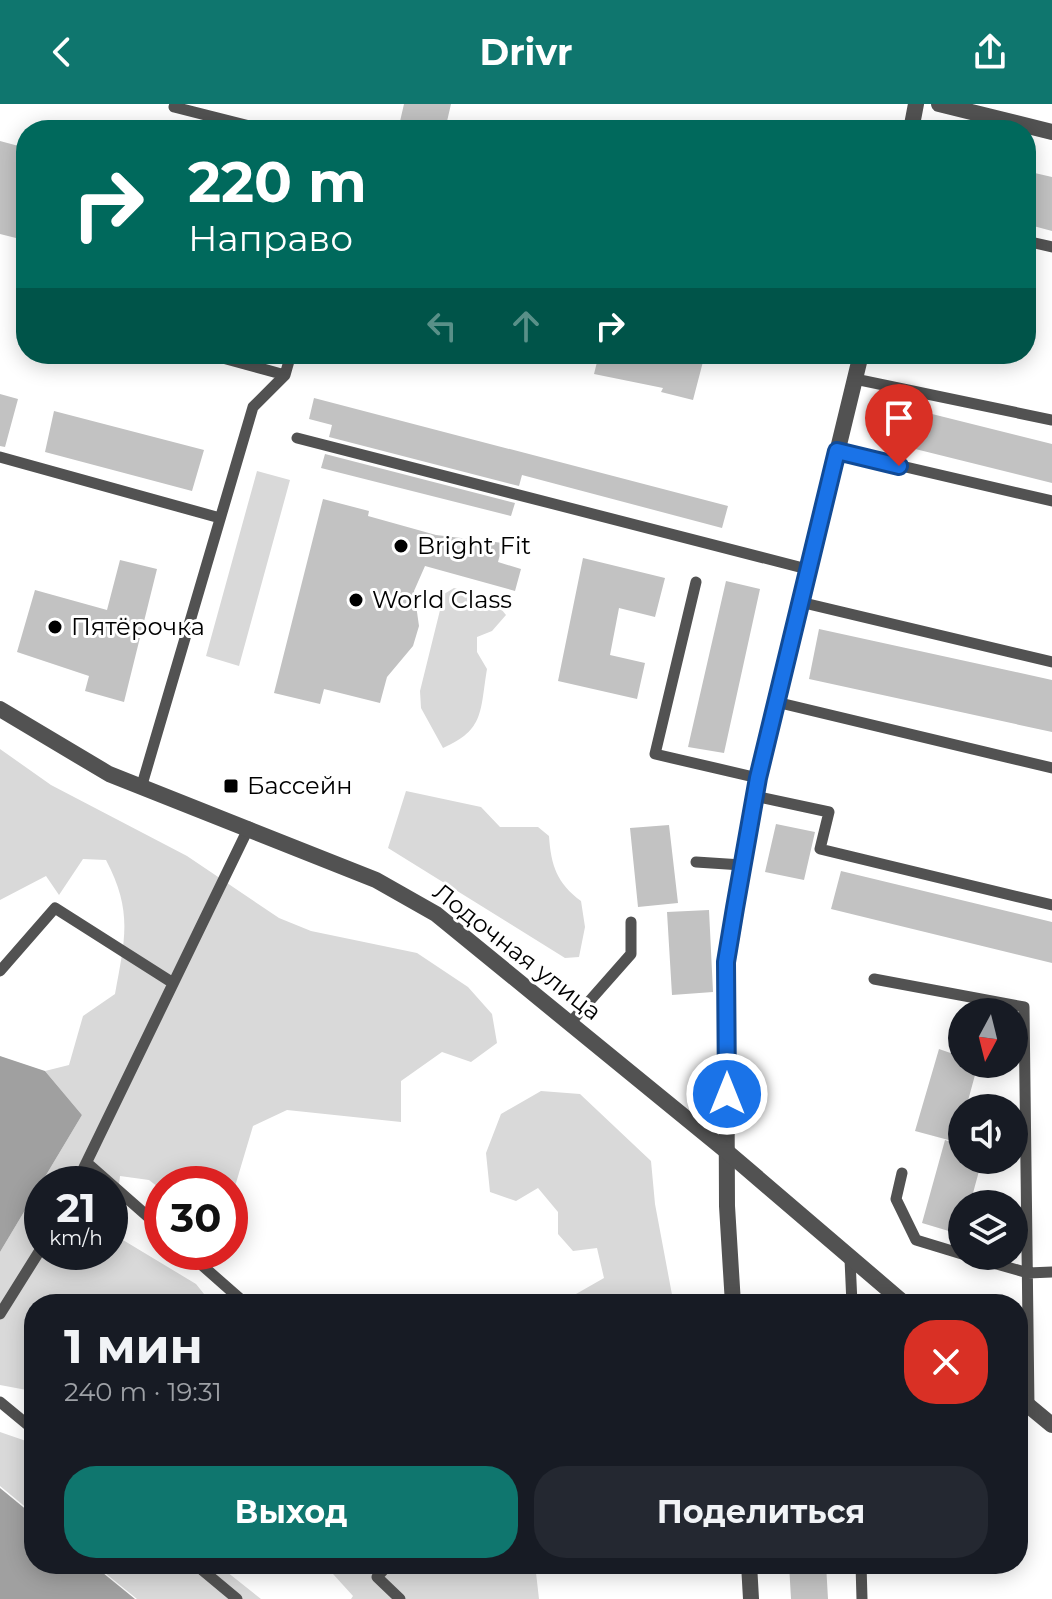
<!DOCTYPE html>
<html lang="ru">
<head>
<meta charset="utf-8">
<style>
  body { margin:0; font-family:Montserrat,sans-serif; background:#242831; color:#f1f3f6; height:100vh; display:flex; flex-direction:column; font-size:30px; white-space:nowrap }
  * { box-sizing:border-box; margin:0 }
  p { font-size:26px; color:#9ea1a6 }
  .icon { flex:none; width:44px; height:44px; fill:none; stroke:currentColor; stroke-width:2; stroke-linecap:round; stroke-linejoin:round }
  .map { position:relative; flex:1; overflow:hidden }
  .side { position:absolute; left:24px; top:1190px; width:1004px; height:280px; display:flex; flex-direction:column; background:#171b24; border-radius:32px; box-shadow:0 4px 20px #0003 }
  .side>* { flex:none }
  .banner { position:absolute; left:16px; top:16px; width:1020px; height:244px; border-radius:32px; box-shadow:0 4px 20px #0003; background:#00695c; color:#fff; overflow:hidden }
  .needle { width:52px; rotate:187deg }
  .buttons { position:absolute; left:948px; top:894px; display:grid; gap:16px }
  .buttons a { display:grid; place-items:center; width:80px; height:80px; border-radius:50%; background:#171b24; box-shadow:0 4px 20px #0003; font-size:40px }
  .speed { position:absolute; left:24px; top:1062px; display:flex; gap:16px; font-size:40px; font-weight:700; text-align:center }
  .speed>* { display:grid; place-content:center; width:104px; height:104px; border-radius:50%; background:#171b24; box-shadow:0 4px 20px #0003; line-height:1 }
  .speed small { font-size:20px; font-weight:400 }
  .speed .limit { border:12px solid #d22; background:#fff; color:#111 }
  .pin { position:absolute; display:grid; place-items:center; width:68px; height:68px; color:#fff; margin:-82px -34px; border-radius:50% 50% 50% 0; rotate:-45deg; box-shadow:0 0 8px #0007 }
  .pin .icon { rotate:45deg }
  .me { position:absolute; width:88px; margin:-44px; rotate:0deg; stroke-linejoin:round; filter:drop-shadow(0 0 6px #0008) }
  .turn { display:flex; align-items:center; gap:28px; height:168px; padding:0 40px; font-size:36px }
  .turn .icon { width:104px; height:104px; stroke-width:2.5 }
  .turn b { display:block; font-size:56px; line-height:68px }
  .lanes { display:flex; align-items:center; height:76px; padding:0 40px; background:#0003; justify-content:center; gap:40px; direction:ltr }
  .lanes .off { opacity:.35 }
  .round { display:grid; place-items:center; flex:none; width:84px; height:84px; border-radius:32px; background:#242831 }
  .headline { display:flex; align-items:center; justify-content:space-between; height:136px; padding:0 40px }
  h1 { font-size:48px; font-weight:700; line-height:60px }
  .action { display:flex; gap:16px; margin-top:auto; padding:16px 40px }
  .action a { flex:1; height:92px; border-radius:32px; background:#0f766e; color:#fff; font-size:32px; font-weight:700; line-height:92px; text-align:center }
  .action a+a { background:#242831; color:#f1f3f6 }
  header { display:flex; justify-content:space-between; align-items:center; height:104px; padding:0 40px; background:#0f766e; color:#fff; font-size:36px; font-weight:700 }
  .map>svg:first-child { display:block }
  .green { fill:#d9d9d9; fill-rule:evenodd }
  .water { fill:#a0a0a0 }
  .building { fill:#c2c2c2 }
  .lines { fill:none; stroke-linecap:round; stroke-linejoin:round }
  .service { stroke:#525252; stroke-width:11 }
  .minor { stroke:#525252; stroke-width:16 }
  .tertiary { stroke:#525252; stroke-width:16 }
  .route-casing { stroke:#114b97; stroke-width:20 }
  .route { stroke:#1a73e8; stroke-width:14 }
  .poi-dot { fill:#000; stroke:#fff; stroke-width:3 }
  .labels { text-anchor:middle; stroke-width:6; stroke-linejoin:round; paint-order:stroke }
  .poi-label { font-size:24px; fill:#000; stroke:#fff; text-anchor:start }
  .street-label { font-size:24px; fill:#000; stroke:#fff }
</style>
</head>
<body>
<header><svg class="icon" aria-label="back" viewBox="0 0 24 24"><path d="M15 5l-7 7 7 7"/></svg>Drivr<svg class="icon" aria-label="share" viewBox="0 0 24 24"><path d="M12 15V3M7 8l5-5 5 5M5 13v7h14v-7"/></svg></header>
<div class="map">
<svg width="1052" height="1495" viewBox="0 0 1052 1495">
  <rect width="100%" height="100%" fill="#fff"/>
  <path class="green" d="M257 367 290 376 239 562 206 552Z
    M454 484 493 495 506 511 492 527 477 533V548L487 565C480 606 485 626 443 644L421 604 420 587 444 490Z
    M0 645 51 681 187 752 279 814 311 827 417 849 468 883 492 910 497 939 471 958 442 948 401 977V1018L287 1006 253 1022 230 1099V1080H162V1086L149 1076 120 1072 113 1130 196 1180 212 1200H34L32 1287 0 1281V1148L82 1011 45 967 69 961 83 912 115 890C125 835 133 807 106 756L83 755 59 791 46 772 0 796ZM42 1080H110V1148H42Z
    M406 687 481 703 500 723H538L549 732C551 762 557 779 581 797L585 823 579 853 565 854 388 744Z
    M541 987 580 990 651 1057 655 1100 673 1196 678 1200H580L576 1190 604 1174 597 1144 573 1147 558 1130V1108L538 1084 516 1097 490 1088 486 1049 501 1010Z
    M0 1328 26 1337 34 1334V1410L0 1382Z
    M94 1460H217L261 1495H137Z
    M324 1460H535L539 1495H351L353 1492Z"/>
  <path class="water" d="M0 952 45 967 82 1011 0 1148Z
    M0 1384 34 1412V1460H92L135 1495H0Z"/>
  <path class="building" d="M404 0H451L445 26H398Z
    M0 37 26 44V113L20 135 0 130Z
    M1026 67 1052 73V127L1026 120Z
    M599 250H705L693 296 661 288 663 284 594 270Z
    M0 290 18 295 5 343 0 342Z
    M314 294 728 402 722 424 522 371 519 382 329 333 332 321 309 315Z
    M884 298 1052 340V379L875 335Z
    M54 307 204 346 192 387 45 348Z
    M325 350 515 399 511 412 321 364Z
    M323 395 369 407 368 412 436 431 503 439 498 458 521 465 515 487 425 462 414 487 419 522 413 542 387 573 380 599 324 585 320 600 274 589Z
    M583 454 665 474 655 513 619 504 610 551 645 559 637 595 558 577Z
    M120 456 157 465 124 598 85 587 89 572 17 548 35 486 107 506Z
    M726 477 760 485 724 649 688 643Z
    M819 525 1052 576V628L809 575Z
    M776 720 815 728 804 776 765 768Z
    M669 721 678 799 638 803 630 724Z
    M841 767 1052 818V859L831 805Z
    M709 806 713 888 672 891 667 808Z
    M939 945 962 953V960H978L966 1004H962L956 1038 915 1027Z
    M945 1036 962 1042V1056H982L970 1100H962V1131L922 1119Z
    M789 1460H826L828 1495H791Z"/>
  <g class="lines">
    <path class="service" d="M175 0 174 3 265 26
      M1026 137 1052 143
      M26 195V199
      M208 250 285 271
      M855 275 1052 316
      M297 334 807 465
      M837 347 1052 397
      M0 353 220 414
      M696 478 655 650 758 674
      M800 498 1052 558
      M776 598 1052 664
      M141 684 253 303 285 271 291 250
      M755 692 829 708 820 745 1052 801
      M696 758 742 761
      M0 867 55 804 173 879
      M874 875 1024 903 1029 1303
      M571 918 631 850V818
      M87 1059 162 1125
      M902 1069 896 1095 916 1136 962 1150
      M76 1080 249 723
      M187 1148 246 1200
      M969 1152 1028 1169 1052 1168
      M850 1155 852 1200
      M0 1210 42 1143
      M0 1298 34 1326
      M195 1460 237 1495
      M389 1460 377 1473 400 1495
      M861 1460 862 1495"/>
    <path class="minor" d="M939 0 1052 28
      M911 26 916 0
      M733 1200 727 1102 726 858 758 674 861 250
      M749 1460 751 1495"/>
    <path class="tertiary" d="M0 605 109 670 376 776 436 810 725 1046 905 1200
      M1018 1293 1052 1321"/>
  </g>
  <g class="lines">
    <g class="route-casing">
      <path id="route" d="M727 990 726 858 735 804 758 674 837 347 899 362"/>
    </g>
    <use href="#route" class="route"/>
  </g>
  <g class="poi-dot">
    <circle cx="401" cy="442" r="8"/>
    <circle cx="356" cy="496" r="8"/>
    <circle cx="55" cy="523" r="8"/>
    <rect x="223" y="674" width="16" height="16" rx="4"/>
  </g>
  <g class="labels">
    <g class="poi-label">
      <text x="417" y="450">Bright Fit</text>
      <text x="372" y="504">World Class</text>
      <text x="71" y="531">Пятёрочка</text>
      <text x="247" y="690">Бассейн</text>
    </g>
    <g class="street-label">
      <text transform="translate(517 848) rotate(38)" y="8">Лодочная улица</text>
    </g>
  </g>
</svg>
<div class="buttons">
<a><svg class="needle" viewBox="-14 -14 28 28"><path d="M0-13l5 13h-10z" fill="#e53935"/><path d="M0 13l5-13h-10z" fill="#9ea1a6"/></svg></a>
<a><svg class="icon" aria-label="sound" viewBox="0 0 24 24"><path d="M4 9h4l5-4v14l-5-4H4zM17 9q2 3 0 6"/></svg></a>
<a><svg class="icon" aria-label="layers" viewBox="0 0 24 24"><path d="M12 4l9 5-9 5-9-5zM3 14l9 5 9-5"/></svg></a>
</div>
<div class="speed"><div>21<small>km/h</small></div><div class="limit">30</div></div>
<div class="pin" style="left:899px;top:362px;background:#d93025"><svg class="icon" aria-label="arrive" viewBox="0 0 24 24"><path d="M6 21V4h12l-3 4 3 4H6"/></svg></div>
<svg class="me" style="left:727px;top:990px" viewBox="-20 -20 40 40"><circle r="17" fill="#1a73e8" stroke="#fff" stroke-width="3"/><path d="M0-11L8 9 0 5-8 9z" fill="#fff"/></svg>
<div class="banner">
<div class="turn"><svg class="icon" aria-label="right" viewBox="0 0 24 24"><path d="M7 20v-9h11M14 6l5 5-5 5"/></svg><div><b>220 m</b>Направо</div></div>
<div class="lanes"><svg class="icon off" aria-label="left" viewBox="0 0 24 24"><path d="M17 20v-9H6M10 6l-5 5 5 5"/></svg><svg class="icon off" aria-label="ahead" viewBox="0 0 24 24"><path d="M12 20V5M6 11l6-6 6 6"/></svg><svg class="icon" aria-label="right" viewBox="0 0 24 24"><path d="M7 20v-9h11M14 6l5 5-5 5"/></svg></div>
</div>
<section class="side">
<div class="headline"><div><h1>1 мин</h1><p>240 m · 19:31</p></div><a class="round" style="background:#d93025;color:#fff"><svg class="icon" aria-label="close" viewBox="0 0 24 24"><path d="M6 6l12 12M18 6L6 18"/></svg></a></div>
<div class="action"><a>Выход</a><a>Поделиться</a></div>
</section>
</div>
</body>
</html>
